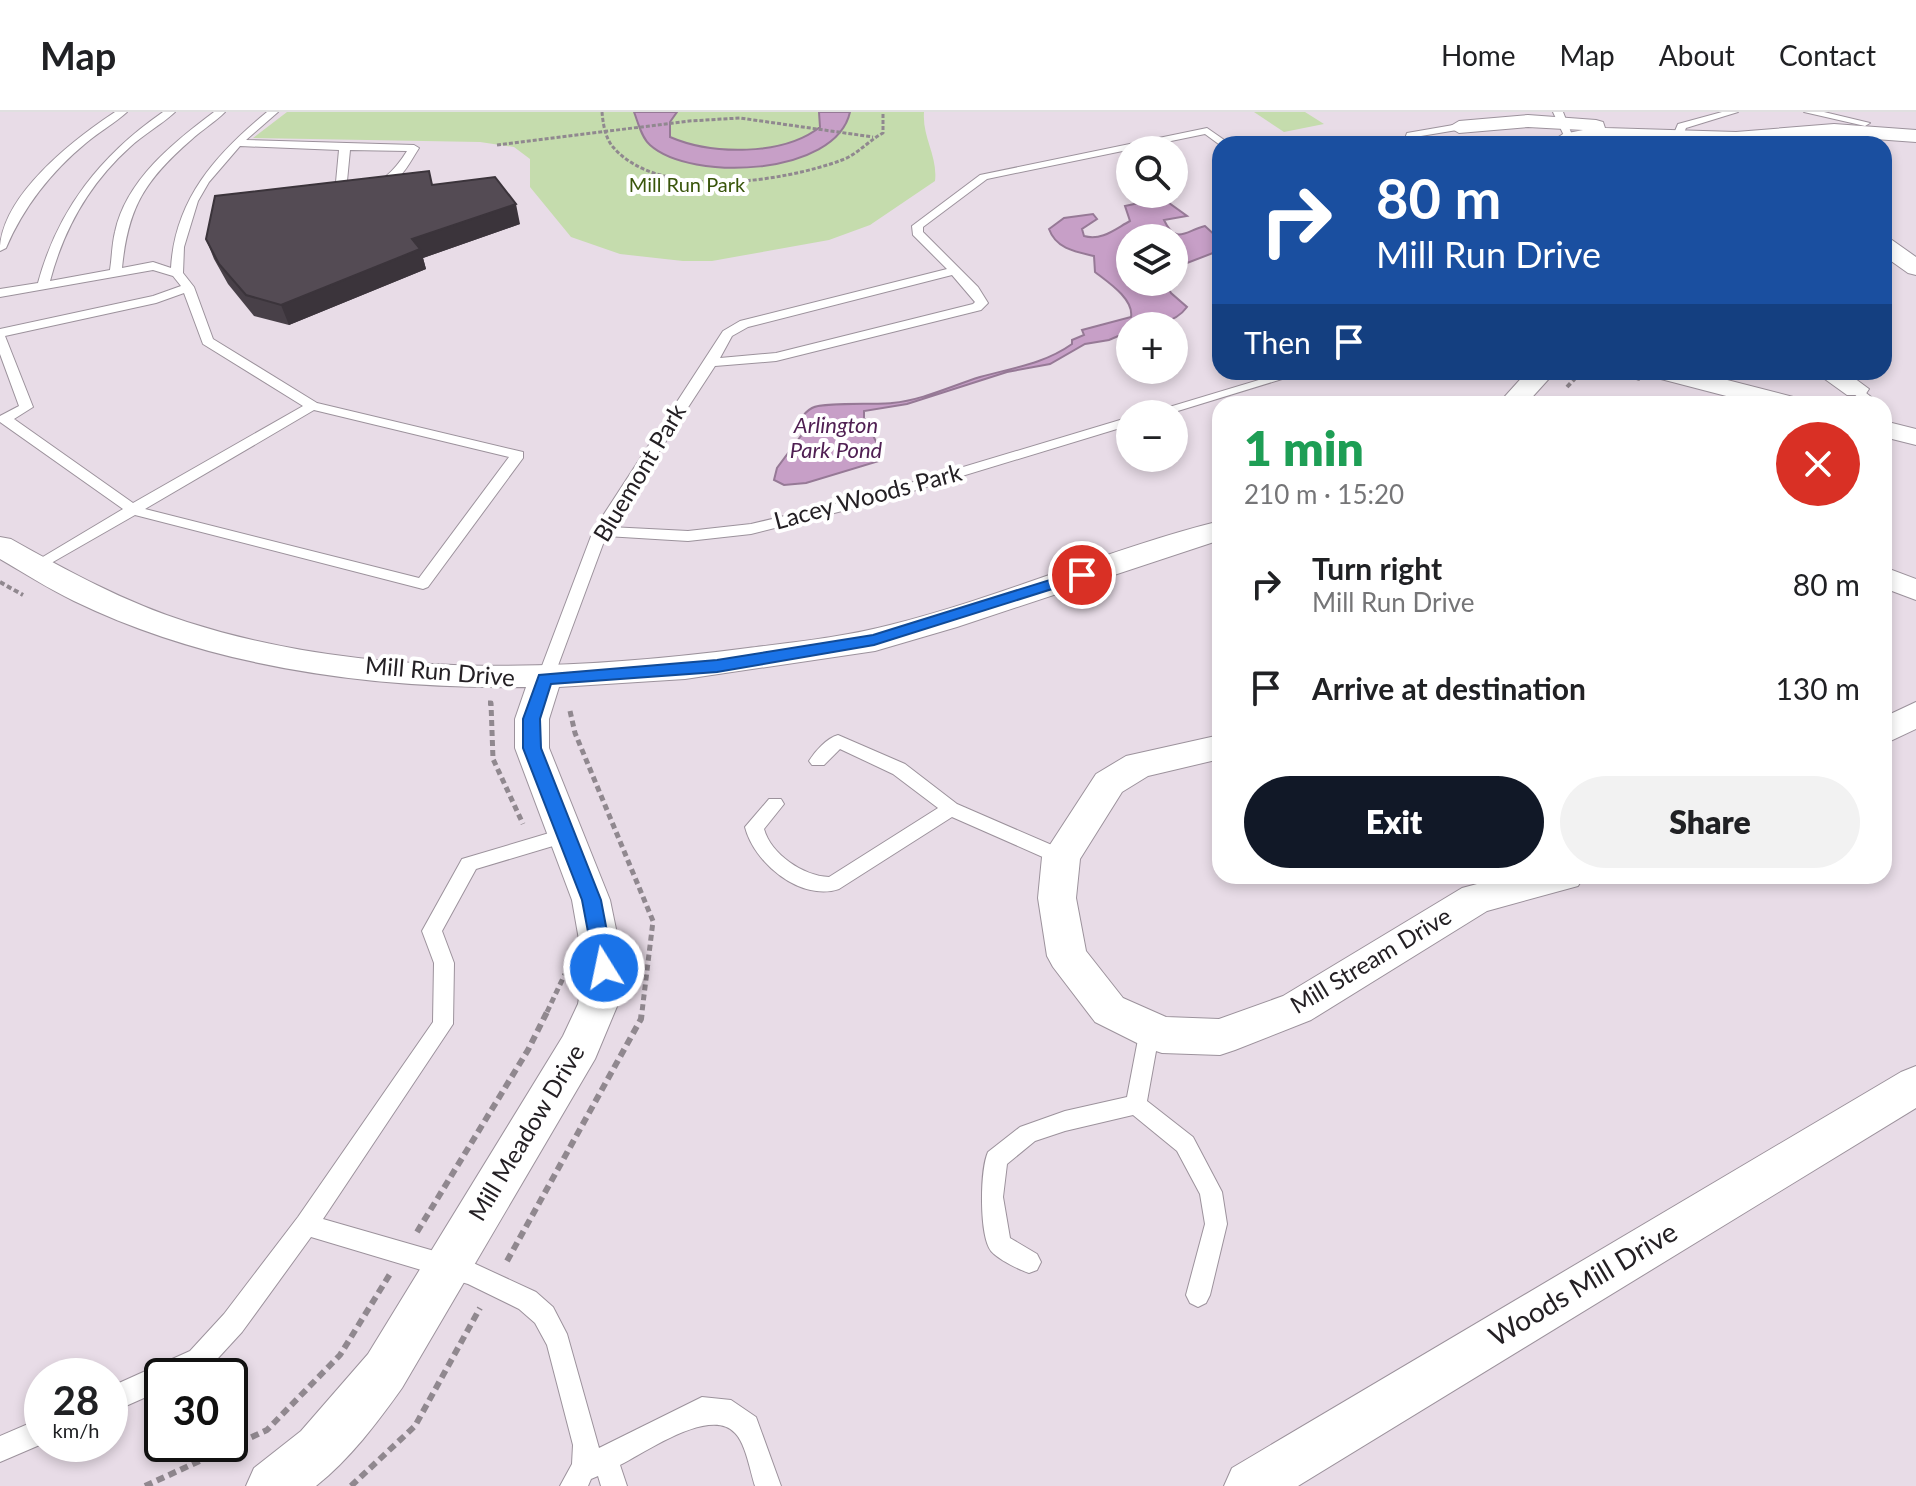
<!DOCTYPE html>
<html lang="en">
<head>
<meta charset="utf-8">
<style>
  body { margin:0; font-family:Lato,sans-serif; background:#f2f2f2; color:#202124; height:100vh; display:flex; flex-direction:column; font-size:30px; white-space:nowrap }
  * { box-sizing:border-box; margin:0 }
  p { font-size:26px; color:#757577 }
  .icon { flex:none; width:44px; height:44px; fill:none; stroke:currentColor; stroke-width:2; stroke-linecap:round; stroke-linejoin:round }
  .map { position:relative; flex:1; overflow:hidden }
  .details { position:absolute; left:1212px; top:284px; width:680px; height:488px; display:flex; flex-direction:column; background:#fff; border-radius:24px; box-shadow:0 4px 12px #0003 }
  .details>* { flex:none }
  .hud { position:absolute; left:1212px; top:24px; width:680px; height:244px; border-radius:24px; box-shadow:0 4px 12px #0003; background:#1a4fa0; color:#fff; overflow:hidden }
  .controls { position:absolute; left:1116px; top:24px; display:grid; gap:16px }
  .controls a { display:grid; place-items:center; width:72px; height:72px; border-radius:50%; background:#fff; box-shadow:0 4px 12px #0003; font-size:40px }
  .speed { position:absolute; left:24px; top:1246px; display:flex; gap:16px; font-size:40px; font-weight:700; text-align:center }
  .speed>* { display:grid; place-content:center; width:104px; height:104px; border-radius:50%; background:#fff; box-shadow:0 4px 12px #0003; line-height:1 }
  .speed small { font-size:20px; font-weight:400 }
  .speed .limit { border:4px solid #111; border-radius:12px; background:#fff; color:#111 }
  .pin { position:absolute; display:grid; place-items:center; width:68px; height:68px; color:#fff; margin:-34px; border:4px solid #fff; border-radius:50%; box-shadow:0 2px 8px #0007 }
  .me { position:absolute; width:88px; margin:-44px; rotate:350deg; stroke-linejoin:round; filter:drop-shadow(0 0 6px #0008) }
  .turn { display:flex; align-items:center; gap:28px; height:168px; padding:0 32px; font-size:36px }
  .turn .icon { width:104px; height:104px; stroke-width:2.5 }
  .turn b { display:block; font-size:56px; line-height:68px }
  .then { display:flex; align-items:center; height:76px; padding:0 32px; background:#0003; gap:16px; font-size:30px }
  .round { display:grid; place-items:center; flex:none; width:84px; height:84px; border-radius:42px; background:#f2f2f2 }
  .head { display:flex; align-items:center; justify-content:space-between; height:136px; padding:0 32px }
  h1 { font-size:48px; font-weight:800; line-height:60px; color:#1e9e55 }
  .primary-button { display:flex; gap:16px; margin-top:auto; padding:16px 32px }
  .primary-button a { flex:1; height:92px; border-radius:48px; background:#111827; color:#fff; font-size:32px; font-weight:800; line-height:92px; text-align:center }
  .primary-button a+a { background:#f2f2f2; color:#202124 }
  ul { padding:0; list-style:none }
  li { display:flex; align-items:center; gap:24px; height:104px; padding:0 32px }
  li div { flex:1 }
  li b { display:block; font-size:30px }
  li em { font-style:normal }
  header { display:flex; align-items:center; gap:48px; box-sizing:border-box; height:112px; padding:0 40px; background:#fff; border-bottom:2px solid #e0e0e0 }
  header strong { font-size:38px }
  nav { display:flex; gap:44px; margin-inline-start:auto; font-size:28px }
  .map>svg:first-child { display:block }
  .green { fill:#c5dcad }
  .water { fill:#c79fc7; stroke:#967996; stroke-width:2 }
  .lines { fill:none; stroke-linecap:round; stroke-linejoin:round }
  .lane-casing { stroke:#9c929c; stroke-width:2 }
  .street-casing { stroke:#9c929c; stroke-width:2 }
  .path-far3 { stroke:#90888f; stroke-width:3; stroke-dasharray:4 2; stroke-linecap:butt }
  .path-far2 { stroke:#90888f; stroke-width:4; stroke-dasharray:5 3; stroke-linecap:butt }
  .path-far1 { stroke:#90888f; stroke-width:5; stroke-dasharray:6 4; stroke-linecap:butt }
  .path { stroke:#90888f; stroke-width:6; stroke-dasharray:8 5; stroke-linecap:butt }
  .lane { fill:#fff; fill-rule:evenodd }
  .street { fill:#fff; fill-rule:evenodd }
  .wall { fill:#484048 }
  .shaded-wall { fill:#3b343b }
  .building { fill:#544b54; stroke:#3b343b; stroke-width:2 }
  .route { fill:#1a73e8; stroke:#114b97; stroke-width:2 }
  .labels { text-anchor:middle; stroke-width:8; stroke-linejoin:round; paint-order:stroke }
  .far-park-label { font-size:20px; fill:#39550b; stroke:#fff }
  .far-water-label { font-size:22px; font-style:italic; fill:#502053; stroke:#fff }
  .street-label { font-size:24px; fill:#242024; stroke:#fff }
  .near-street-label { font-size:28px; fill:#242024; stroke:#fff }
</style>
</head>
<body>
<header>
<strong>Map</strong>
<nav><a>Home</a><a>Map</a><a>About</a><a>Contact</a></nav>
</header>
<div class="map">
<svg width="1916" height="1374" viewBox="0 0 1916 1374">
  <rect width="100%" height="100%" fill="#e8dce7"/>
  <path class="green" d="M287 0H924C922 25 938 44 935 69L870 113 829 128 712 149H683L620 142 571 125 530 75V47L514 35 480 30 253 26Z
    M1254 0H1305L1324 12 1284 20Z"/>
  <path class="water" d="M634 0H677L670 10V25C712 43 783 44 820 15L819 0H850C836 64 691 70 650 33 641 25 638 10 634 0Z
    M1148 89 1169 91 1187 104 1164 108C1176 134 1187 118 1205 114L1218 126 1213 141 1174 156V126H1130V170H1165L1171 181 1187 195C1174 213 1150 214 1130 214V219L1109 228 1085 232 1050 252 1007 260 907 292 864 299V306L882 341 879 349 806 371 784 373 774 368 777 356 803 321C800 310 801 302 812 296 823 290 875 293 892 291 923 288 951 274 980 265 1012 256 1044 252 1072 232V228L1084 223 1082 218 1131 205C1134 187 1108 170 1095 160L1094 144C1076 140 1056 137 1049 117L1064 106 1093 102 1097 107 1082 117 1084 124C1102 129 1115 117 1130 109L1125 94Z"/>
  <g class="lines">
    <g class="lane-casing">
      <path id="lane" d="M115 0H127C115 11 99 20 86 31 51 60 24 94 6 136L0 139C0 84 73 28 115 0Z
        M163 0H175C161 13 144 22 130 35 90 71 64 116 50 169L110 158C112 145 112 132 115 120 126 68 174 30 214 0H225C215 10 202 18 191 28 145 68 128 95 122 156L153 150 171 156C175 87 216 42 267 0H278L246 28 414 33 419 36C413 45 408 55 401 63 385 80 353 86 336 70L339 38 240 34 209 70 198 89 184 135 183 161 194 175 213 227 317 291 523 340V346L428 475 423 477 135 403 39 458 34 460 26 455 123 397 0 310V304L19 294 0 242V217L153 184 181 174 173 164 153 158 0 185V177L38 171C58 97 101 43 163 0ZM350 38 407 39C394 60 373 83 347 69ZM184 181 203 232 303 294 133 391 14 307 33 295 5 224 156 191ZM314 298 509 345 419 466 145 397Z
        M1553 0H1563L1574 28H1566Z
        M1722 0H1738L1686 16 1681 28 1672 26 1678 12Z
        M1804 0H1824L1870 11 1865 14Z
        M1459 12 1463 13V17L1415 25 1413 32H1403L1407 21Z
        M1207 16 1230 32 1220 33 1205 22 987 67 923 115V120L978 175 988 191 981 198 776 249 715 254 610 415 688 419 751 412 860 386 1130 305V313L870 392 751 422 688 429 606 424 553 567 551 571H539L537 567 593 419 723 219 740 209 947 157 913 123 912 114 980 63ZM952 163 975 190 973 192 776 241 720 246 732 224 748 215Z
        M1285 260H1305L1168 302H1146Z
        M1856 273 1880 292H1865L1849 277Z
        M838 623 905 652 957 692 1068 740 1070 745 1068 750H1054L952 705 839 777C801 790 754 751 745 715L769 687H781L784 692 764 717C771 742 803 764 829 765L938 696 893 662 840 637 824 653H812L809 649C815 639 827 626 838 623Z
        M566 716 573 718 575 723 573 728 476 757 442 819 454 851 453 912 323 1107 469 1149 536 1180 553 1195 567 1222 599 1336 702 1285 731 1288 756 1305 781 1374H755C750 1359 746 1332 735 1321 711 1294 646 1340 620 1353L627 1374H601L598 1364 591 1367 588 1374H560L572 1352 573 1333 547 1233 535 1211 519 1197 468 1172 311 1125 242 1220 208 1257 191 1264H162V1278L110 1301V1275L190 1239 224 1202 298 1105 433 910 434 851 422 819 462 747Z
        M1150 908 1157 911 1160 917 1147 989 1193 1025 1222 1080 1227 1112 1210 1183 1206 1191 1198 1195 1190 1191 1186 1183 1205 1112 1200 1082 1177 1039 1133 1003 1065 1019 1035 1029 1007 1052 1003 1085 1010 1126 1037 1142 1041 1150 1037 1158 1029 1161C1018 1157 999 1148 991 1139 979 1123 980 1058 988 1040L1020 1015 1065 999 1127 985 1140 917 1143 911Z
        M42 1306V1332L0 1350V1324Z"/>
    </g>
    <g class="street-casing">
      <path id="street" d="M1528 3 1596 8 1603 10 1605 16 1736 20 1834 12 1916 18V30L1834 24 1738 32 1596 28 1548 32 1563 22 1583 18 1528 15 1459 21 1449 15 1459 9Z
        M1884 126 1892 128 1916 145V163L1908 161 1884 144Z
        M1527 260H1555L1526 292H1498Z
        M1653 260H1696L1797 286 1801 292H1757L1657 266Z
        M1815 260H1846L1869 277 1865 283H1847Z
        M1884 309 1916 317V333L1884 325Z
        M1220 409V428L957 515 875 539 685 567 559 575 549 607V636L610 788 624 856 618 892 595 947 402 1276C377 1311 350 1347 316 1374H246L254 1356 301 1319 368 1242 563 924 578 892 584 856 572 788 515 636V607L526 575C374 577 212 556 74 489 49 477 24 461 0 447V425L11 427C68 459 124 490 187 510 365 567 564 560 748 536 795 530 844 525 890 513 1002 485 1108 437 1220 409Z
        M1884 455 1916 467V488L1884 476Z
        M1916 590V617L1884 632V605Z
        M1220 623V647L1148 664 1122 680 1080 747 1076 786 1086 839 1123 886 1166 905 1219 907 1283 884 1462 776 1507 764H1584L1578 774 1487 799 1311 908 1235 938 1220 943 1162 941 1147 936 1095 910 1053 855 1047 844 1038 786 1042 745 1096 662 1126 644Z
        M1916 954V996L1298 1374H1224L1232 1356 1901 960Z"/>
    </g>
    <path class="path-far3" d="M602 0C603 11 605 26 613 35 659 89 783 70 842 48 858 42 868 29 883 21V0
      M497 33 689 9 740 6 873 25"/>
    <path class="path-far2" d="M1614 260 1640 267
      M1567 275 1581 260
      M0 470 23 483"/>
    <path class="path-far1" d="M488 591H491L493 647 523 712
      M570 599 575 621 653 809 642 900
      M547 900 565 862"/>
    <path class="path" d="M417 1120 528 938 548 898
      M507 1149 641 907 642 898
      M145 1374 267 1318 340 1243 390 1162
      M351 1374 415 1314 480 1196"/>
    <use href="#lane" class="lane"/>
    <use href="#street" class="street"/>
  </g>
  <path class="wall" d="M433 73 520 112 423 146 426 157 289 213 254 204 228 172 214 147 206 127Z"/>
  <path class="shaded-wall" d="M516 92 520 112 423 146 426 157 289 213 281 193 412 127Z"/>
  <path class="building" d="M429 59 432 73 495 65 516 92 412 127 420 137 281 193 246 183 219 152 206 127 215 84Z"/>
  <path class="route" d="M1082 458 1090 463 1087 466 874 533 717 560 551 572 540 607 541 636 601 788 614 856 611 862 604 865 596 862 582 788 523 636V607L539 563 717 548 873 523Z"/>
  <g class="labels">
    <g class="far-park-label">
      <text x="687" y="80">Mill Run Park</text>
    </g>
    <g class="far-water-label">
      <text x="836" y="321">Arlington<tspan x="836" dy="25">Park Pond</tspan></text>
    </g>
    <g class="street-label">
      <text transform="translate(640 361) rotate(-59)" y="8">Bluemont Park</text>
      <text transform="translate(868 385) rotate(-15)" y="8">Lacey Woods Park</text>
      <text transform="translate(440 560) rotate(5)" y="8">Mill Run Drive</text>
      <text transform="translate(1371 849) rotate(-31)" y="8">Mill Stream Drive</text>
      <text transform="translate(527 1021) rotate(-59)" y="8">Mill Meadow Drive</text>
    </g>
    <g class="near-street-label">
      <text transform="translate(1583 1172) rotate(-31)" y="10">Woods Mill Drive</text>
    </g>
  </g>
</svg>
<div class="controls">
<a><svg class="icon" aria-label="search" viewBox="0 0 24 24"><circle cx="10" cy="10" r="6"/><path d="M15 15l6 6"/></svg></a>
<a><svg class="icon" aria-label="layers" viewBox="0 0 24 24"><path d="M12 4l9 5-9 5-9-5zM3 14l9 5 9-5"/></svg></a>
<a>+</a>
<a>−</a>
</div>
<div class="speed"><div>28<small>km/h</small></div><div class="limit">30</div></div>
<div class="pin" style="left:1082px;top:463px;background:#d93025"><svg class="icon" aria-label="arrive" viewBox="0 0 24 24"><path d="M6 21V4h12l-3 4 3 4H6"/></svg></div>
<svg class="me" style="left:604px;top:856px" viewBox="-20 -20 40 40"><circle r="17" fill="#1a73e8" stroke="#fff" stroke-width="3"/><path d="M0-11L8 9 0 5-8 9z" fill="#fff"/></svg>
<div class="hud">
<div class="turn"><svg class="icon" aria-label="right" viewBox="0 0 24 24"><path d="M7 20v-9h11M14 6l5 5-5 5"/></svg><div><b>80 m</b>Mill Run Drive</div></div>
<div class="then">Then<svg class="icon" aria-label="arrive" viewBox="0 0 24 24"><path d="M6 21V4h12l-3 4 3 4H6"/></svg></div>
</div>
<section class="details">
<div class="head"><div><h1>1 min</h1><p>210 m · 15:20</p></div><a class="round" style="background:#d93025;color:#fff"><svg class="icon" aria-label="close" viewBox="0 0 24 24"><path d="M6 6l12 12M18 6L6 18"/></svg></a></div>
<ul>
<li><svg class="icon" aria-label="right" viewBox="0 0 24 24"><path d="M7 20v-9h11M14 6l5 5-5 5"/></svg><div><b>Turn right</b><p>Mill Run Drive</p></div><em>80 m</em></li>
<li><svg class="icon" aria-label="arrive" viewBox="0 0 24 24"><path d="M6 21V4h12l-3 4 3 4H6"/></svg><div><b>Arrive at destination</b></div><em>130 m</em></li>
</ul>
<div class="primary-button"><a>Exit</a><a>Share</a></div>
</section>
</div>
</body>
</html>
